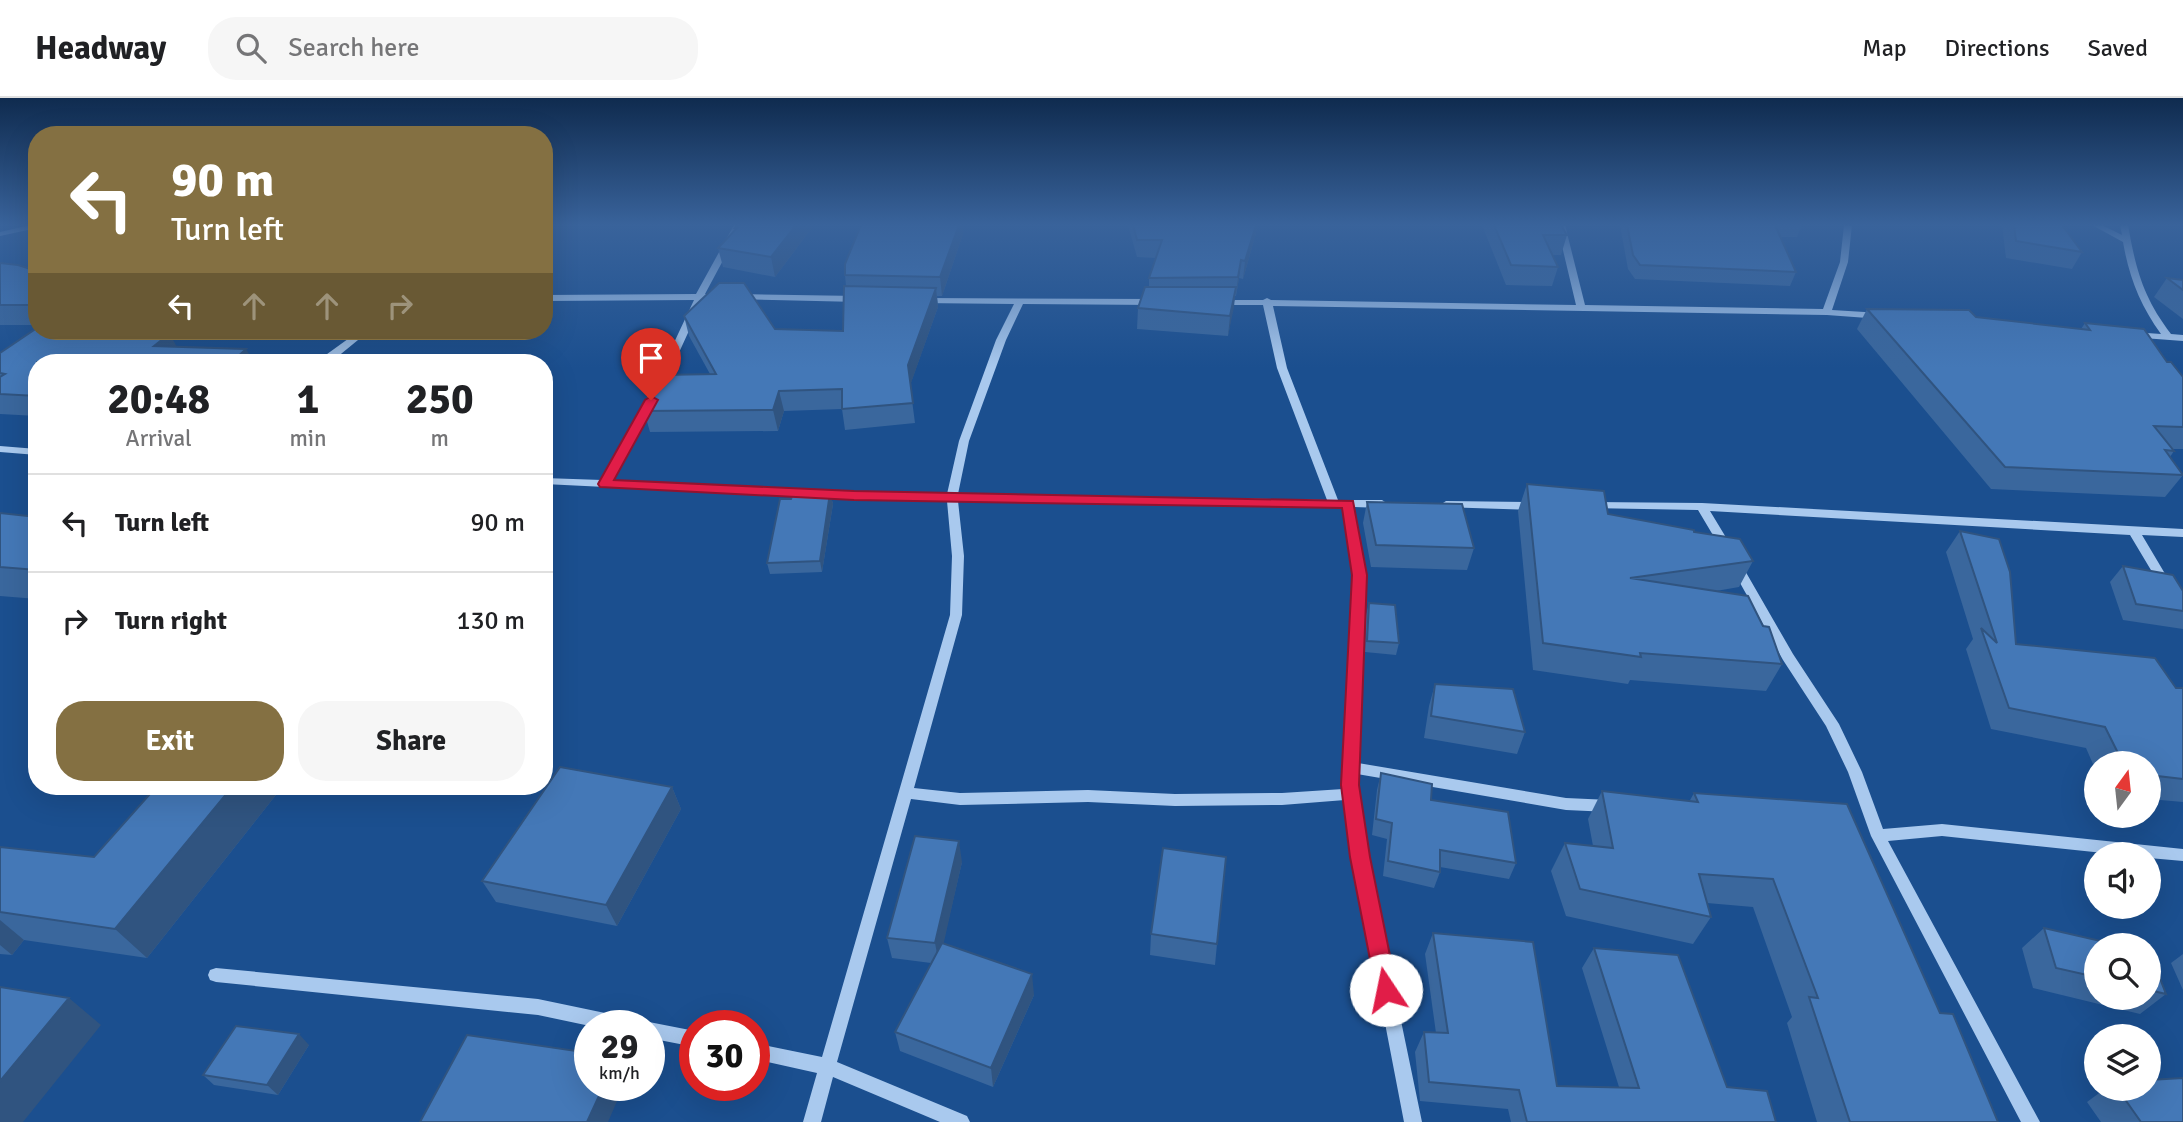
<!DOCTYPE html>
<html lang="en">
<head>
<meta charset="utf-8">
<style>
  body { margin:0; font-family:Signika,sans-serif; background:#f6f6f6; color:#202124; height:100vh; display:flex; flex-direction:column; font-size:26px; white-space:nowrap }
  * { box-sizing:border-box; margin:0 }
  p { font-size:23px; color:#757577 }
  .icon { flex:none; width:38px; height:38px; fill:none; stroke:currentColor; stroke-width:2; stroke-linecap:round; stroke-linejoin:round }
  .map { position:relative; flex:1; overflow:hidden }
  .sheet { position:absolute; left:28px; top:256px; width:525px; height:441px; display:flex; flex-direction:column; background:#fff; border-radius:28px; box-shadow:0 7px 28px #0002 }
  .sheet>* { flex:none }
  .guide { position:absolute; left:28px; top:28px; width:525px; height:214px; border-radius:28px; box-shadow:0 7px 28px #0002; background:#847042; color:#fff; overflow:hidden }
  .needle { width:46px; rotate:15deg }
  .buttons { position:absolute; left:2084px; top:653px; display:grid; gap:14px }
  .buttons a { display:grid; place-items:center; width:77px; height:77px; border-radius:50%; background:#fff; box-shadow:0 7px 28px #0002; font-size:35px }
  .speed { position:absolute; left:574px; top:912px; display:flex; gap:14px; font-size:35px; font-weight:700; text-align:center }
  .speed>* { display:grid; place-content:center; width:91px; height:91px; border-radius:50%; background:#fff; box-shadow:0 7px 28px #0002; line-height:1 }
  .speed small { font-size:18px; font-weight:400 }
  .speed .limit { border:10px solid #d22; background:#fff; color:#111 }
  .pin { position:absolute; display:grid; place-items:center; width:60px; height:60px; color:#fff; margin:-72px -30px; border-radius:50% 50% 50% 0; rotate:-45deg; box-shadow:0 0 7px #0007 }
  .pin .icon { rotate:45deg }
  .me { position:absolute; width:77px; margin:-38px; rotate:349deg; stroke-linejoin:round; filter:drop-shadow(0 0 5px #0008) }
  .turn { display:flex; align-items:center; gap:24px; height:147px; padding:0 28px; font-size:32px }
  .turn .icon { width:91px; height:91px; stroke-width:2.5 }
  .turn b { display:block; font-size:49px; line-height:60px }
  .lanes { display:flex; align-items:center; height:66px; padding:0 28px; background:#0003; justify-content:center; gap:35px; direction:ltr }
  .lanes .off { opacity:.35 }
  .eta { display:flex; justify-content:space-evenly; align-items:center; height:119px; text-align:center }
  .eta b { font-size:42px; font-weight:700; line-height:49px }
  .action { display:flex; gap:14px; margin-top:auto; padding:14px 28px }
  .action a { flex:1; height:80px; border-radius:28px; background:#847042; color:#fff; font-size:28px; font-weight:700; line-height:80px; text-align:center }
  .action a+a { background:#f6f6f6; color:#202124 }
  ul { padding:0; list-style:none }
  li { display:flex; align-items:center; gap:21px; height:98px; padding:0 28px; border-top:2px solid #e0e0e0 }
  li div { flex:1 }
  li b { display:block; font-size:26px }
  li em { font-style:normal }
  header { display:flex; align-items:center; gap:42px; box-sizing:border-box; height:98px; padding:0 35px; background:#fff; border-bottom:2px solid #e0e0e0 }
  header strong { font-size:33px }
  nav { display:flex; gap:38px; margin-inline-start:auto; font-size:24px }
  .search { width:490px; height:63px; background:#f6f6f6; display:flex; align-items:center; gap:18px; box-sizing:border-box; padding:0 24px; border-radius:28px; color:#757577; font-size:26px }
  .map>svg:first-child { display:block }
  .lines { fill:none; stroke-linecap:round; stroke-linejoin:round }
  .minor { fill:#a9c9ee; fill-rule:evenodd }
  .wall { fill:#3a679d }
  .shaded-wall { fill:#305480 }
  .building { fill:#4478b7; stroke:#305480; stroke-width:2 }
  .route { fill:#e11d48; stroke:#92132f; stroke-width:2 }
</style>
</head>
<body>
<header>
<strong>Headway</strong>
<div class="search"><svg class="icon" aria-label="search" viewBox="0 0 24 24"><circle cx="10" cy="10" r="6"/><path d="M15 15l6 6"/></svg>Search here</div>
<nav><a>Map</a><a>Directions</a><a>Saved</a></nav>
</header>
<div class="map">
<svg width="2183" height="1024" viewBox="0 0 2183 1024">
  <rect width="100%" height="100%" fill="#1b4f8f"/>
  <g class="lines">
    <path class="minor" d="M30 127H37V130L0 138V134Z
      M734 127H742L705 196H719L723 199 719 202H703L666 283 612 383 854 395 947 396 959 343 996 242 1014 206 920 205 919 203 923 200 1156 201 1160 204 1156 207 1023 206 1006 242 969 343 958 396 1327 402 1277 270 1263 207H1220L1216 204 1217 202H1263L1267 200 1271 202 1576 207 1557 127H1565L1585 207 1823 211 1840 164 1844 127H1852L1848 164 1832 212 1881 215 1886 218 1881 221 1827 217 1273 208 1287 270 1338 402H1382L1388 406 1382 410 1354 409 1365 477 1358 665 1566 700 1610 702 1615 704 1617 708 1615 712 1610 714 1566 712 1357 676V687L1367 759 1422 1024H1404L1353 759 1345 702 1282 707 1175 708 1088 704 960 707 911 701 837 964 967 1018 970 1024H940L833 979 821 1024H803L817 975 754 961V945L822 959 950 517 952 458 947 403 854 401 544 386V380L602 382 656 283 694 202 544 203V197L696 196ZM958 403 1343 409 1353 477 1343 691 1282 695 1175 696 1088 692 960 695 914 690 962 517 964 458Z
      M2092 127H2102L2122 137 2120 127H2128C2136 172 2143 199 2171 236L2183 237V243L2130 239 2128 237 2133 234 2161 236C2140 207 2129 179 2123 144Z
      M737 196 859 198 863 201 859 204 734 201V197Z
      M359 233H369L336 260 328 264H316Z
      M0 348 37 351V357L0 354Z
      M1446 403 1536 404 1542 408 1536 412 1442 409 1440 407Z
      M1593 404 1702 405 2183 431V439L2142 437 2183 506V520L2179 519 2130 437 1710 413 1733 451 1727 455 1723 454 1698 412 1589 410 1587 408Z
      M1736 463 1740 464 1793 556 1839 626 1862 674 1883 731 1942 726 2183 751V763L2149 760V756H2113L1942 738 1888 743 2040 1024H2021L1871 738 1848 674 1826 628 1783 562 1730 467Z
      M216 870 538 901 629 920 635 922 637 928H590L538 917 216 884 210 882 208 877 210 872Z
      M649 924 695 933V949L649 940V928H643Z"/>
  </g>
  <path class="wall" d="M738 127H814L775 179 723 169 718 150 735 132V130Z
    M861 127H963V136L942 198H937L938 209 910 287 915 325 845 332 842 311 784 313 778 333 650 334 644 313 710 276 689 238 684 218 775 231 843 233 846 188 845 177Z
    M1128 127H1257L1256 135 1243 181 1239 180 1236 198H1235L1228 238 1137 231 1138 210 1149 189V180L1156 160 1137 159Z
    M1482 127H1561L1567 137 1561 157H1553L1558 169 1552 188 1506 187Z
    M1620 127H1802L1797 139H1781L1796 174 1790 188 1635 181 1628 171Z
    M2002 127H2062L2082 154 2072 171 2006 160Z
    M0 165 37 173V227H0Z
    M2167 180 2183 182V221L2154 199Z
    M1867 211 1976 219 2081 231 2085 225 2167 264 2183 279V351H2172L2174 353 2170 359 2183 377 2165 399 1991 391 1857 231Z
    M37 233H183L173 242 37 264V318L0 316V255Z
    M1527 386 1608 416 1694 434 1753 463 1739 489 1716 493 1782 566 1766 593 1630 582 1628 586 1533 572 1518 413Z
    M830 395 833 406 822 474 770 476 767 465 791 401Z
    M1367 404 1474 450 1467 472 1371 469 1363 425Z
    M0 415 37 419V501L0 498Z
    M1960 433 2016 546 2176 590H2183V704L2149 701V665H2096V673L2086 650 1991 631 1966 551 1973 541 1946 454Z
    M2123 468 2183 493V531L2123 522 2110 484Z
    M1369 505 1399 545 1396 557 1365 554 1366 517Z
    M1435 586 1525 634 1517 656 1424 640 1429 608Z
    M1381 675 1516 765 1509 781 1440 769V774L1434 790 1383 778 1387 741 1372 737 1377 692Z
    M157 688H283L147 860 24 842 12 857 0 856V749L94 759Z
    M672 689 681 711 617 828 496 804 482 783Z
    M1602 693 1689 704 1694 695 1940 915 1998 1024H1817L1787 925 1792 919 1753 809 1707 805 1711 819 1693 846 1566 818 1551 773 1565 745 1593 748 1588 721Z
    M962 764 943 845 1034 897 993 989 900 953 895 934 931 865 892 860 887 840Z
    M2044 830 2096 847V900H2149V854L2166 896 2140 916 2033 890 2022 850Z
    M1433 835 1557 988 1619 989 1582 870 1594 850 1727 989 1776 1024H1511L1508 1011 1420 1003 1415 954 1424 934 1436 935 1425 856Z
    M1151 836 1217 846 1215 867 1150 857Z
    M2183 856V892L2171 865Z
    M309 947 278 997 214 987 203 977Z
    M2106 990H2149L2183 1024H2101L2087 1004Z"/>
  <path class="shaded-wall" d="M796 127H814L775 179 771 159Z
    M959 127H963V136L942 198 940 179Z
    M1256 127H1257L1256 135 1243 181 1245 163Z
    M1241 162 1239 180 1236 198 1238 179Z
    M1236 189 1234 209 1228 238 1230 218Z
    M936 190 938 209 910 288 908 267Z
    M150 233H183L173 242 181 256 154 248Z
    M246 251 254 264H232Z
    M779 293 784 313 778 333 773 312Z
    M830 395 833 406 822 474 820 463Z
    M233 688H283L147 860 115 831Z
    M672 689 681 711 617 828 606 807Z
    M959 743 962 764 939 866 935 845Z
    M0 822 24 842 12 857 0 847Z
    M1032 876 1034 897 993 989 991 970Z
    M69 900 101 927 23 1024H0V983Z
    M299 936 309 947 278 997 267 987Z
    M604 987H624L608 1024H587Z"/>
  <path class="building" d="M738 127H796L771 159 718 150 737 130H735Z
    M861 127H959L940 179 845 177V166Z
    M1133 127H1256L1245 163 1241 162 1238 179 1149 180 1162 142H1137Z
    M1494 127H1561L1567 137H1543L1558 169 1511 167Z
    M1627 127H1775L1796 174 1640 167 1633 157Z
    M2014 127H2062L2082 154 2016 143Z
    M0 165 18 167 37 173V207H0Z
    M2167 180 2183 182V192Z
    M719 185H744L775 231 843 233 844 188 936 190 908 267 913 305 842 311V291L779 293 773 312 644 313 659 277 716 276 684 218Z
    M1145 189H1236L1230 218 1138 210Z
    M1867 211 1969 212 1976 219 2090 232 2085 225 2144 231 2167 264H2171L2183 279V329L2154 328 2174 353 2165 352 2183 377 2005 369Z
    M37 230V233H150H149L169 236 154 248 246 251 232 264H37V298L0 296V279L5 276 0 275V255Z
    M1527 386 1604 393 1608 416 1694 432V434L1740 441 1753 463 1630 480 1748 498 1763 528 1769 529 1782 566 1640 555 1641 559 1543 545Z
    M794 393 830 395 820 463 767 465 780 401H791Z
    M1367 404 1462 406 1474 450 1376 447Z
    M0 415 37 419V472L0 469Z
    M1960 433 1999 441 2010 474 2016 546 2155 560 2176 590H2183V681L2149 677V665H2123L2105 629 2009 610 1981 530 1997 545Z
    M2123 468 2173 477 2183 493V513L2136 506Z
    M1369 505 1395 507 1399 545 1367 543Z
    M1435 586 1513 591 1525 634 1431 618Z
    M560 669 672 689 606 807 482 783Z
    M1381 675 1432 686 1431 702 1508 714 1516 765 1440 752V774L1388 763 1392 725 1376 721Z
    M157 688H233L115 831 0 814V749L94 759Z
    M1602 693 1698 704 1694 695 1847 706 1940 915 1953 916 1998 1024H1850L1809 899 1818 900 1773 781 1699 776 1711 819 1580 791 1565 745 1613 750Z
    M915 738 959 743 935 845 887 840Z
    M1163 750 1226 759 1217 846 1151 836Z
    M2044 830 2118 847H2096V879L2056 870Z
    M1433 835 1533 844 1557 988 1639 990 1594 850 1678 857 1727 989 1767 993 1776 1024H1527L1519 992 1429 984 1424 934 1448 935Z
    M942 845 1032 876 991 970 895 934Z
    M2149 854 2150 855 2166 896 2149 892Z
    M0 889 69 900 0 983Z
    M236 928 299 936 267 987 203 977Z
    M467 937 590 955V987H604L587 1024H420Z
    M2183 980V1024H2141L2117 990H2149V982Z"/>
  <linearGradient id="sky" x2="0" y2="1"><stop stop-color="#0f2b4f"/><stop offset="0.47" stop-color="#39639b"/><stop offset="1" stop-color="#39639b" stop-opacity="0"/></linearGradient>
  <rect width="2183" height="270" fill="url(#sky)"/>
  <path class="route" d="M651 298 658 302 614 382 854 393 1353 403 1367 477 1359 687 1370 759 1397 892 1394 899 1386 901 1379 899 1376 892 1350 759 1341 687 1352 477 1342 410 854 402 600 389 598 386 645 302Z"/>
</svg>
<div class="buttons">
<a><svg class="needle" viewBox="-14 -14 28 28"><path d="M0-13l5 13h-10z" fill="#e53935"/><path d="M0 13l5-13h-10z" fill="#757577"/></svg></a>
<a><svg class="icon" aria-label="sound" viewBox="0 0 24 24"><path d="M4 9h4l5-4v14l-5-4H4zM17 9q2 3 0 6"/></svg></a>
<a><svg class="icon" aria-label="search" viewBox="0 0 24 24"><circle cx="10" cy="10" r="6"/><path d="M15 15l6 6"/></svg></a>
<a><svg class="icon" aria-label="layers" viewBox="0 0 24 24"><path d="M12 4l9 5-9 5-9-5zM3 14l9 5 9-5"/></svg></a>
</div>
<div class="speed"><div>29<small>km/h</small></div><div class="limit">30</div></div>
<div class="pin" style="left:651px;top:302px;background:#d93025"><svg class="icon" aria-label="arrive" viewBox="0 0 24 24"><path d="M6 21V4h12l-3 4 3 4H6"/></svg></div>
<svg class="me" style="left:1386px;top:892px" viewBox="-20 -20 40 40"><circle r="19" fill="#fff"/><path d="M0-13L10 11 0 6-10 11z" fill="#e11d48"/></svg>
<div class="guide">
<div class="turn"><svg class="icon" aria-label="left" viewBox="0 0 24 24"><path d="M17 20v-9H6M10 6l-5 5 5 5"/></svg><div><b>90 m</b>Turn left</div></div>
<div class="lanes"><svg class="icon" aria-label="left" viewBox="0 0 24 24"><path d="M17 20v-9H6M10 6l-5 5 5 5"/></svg><svg class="icon off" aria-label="ahead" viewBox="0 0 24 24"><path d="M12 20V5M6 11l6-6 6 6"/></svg><svg class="icon off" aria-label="ahead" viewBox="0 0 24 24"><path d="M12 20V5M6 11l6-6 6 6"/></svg><svg class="icon off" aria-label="right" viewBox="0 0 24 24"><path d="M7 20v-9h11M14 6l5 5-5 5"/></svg></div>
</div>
<section class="sheet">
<div class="eta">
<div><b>20:48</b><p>Arrival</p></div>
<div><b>1</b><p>min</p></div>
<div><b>250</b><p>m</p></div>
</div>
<ul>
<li><svg class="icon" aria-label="left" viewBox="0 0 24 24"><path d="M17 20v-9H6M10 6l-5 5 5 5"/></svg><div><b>Turn left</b></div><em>90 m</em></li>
<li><svg class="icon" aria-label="right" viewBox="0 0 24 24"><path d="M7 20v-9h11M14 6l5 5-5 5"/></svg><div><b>Turn right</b></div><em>130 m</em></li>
</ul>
<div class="action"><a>Exit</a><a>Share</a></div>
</section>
</div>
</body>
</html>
